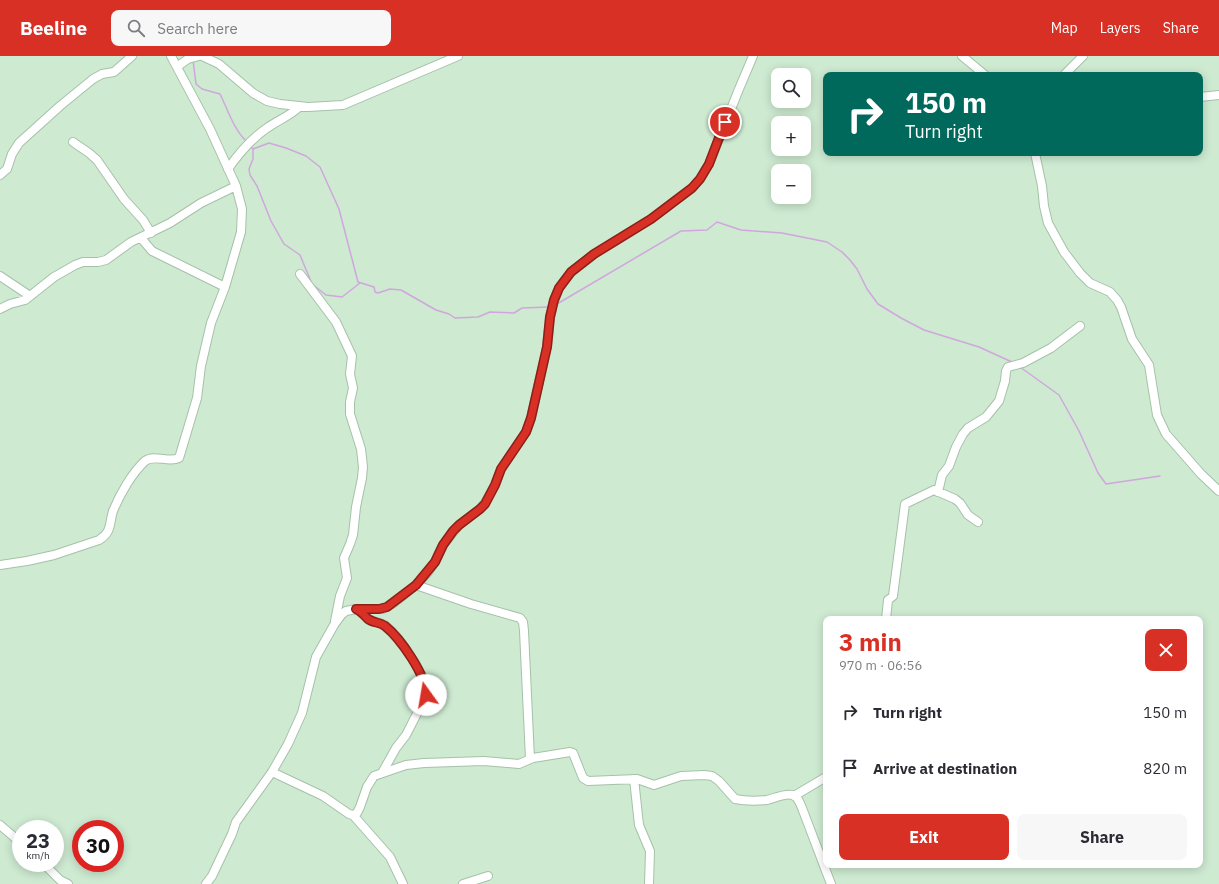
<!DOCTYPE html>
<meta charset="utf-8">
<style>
body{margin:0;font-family:"IBM Plex Sans",sans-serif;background:#f7f7f7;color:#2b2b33;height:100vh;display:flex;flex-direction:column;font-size:15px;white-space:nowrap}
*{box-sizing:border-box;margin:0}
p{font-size:13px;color:#7c7c81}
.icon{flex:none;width:22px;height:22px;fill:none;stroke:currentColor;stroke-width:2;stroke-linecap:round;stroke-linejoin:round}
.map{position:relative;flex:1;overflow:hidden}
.sheet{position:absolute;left:823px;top:560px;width:380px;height:252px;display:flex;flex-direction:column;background:#fff;border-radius:8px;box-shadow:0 2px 10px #0003}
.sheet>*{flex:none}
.guide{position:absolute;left:823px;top:16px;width:380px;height:84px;border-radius:8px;box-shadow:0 2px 10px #0003;background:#00695c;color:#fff;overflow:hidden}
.buttons{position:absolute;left:771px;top:12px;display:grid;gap:8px}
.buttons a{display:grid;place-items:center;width:40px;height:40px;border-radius:8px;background:#fff;box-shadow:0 2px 10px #0003;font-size:20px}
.speed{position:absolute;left:12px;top:764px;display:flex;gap:8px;font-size:20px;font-weight:700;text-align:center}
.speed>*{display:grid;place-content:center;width:52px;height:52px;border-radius:50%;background:#fff;box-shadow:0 2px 10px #0003;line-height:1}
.speed small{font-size:10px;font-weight:400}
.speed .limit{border:6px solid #d22;background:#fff;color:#111}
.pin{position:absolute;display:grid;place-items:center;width:34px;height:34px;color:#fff;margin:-17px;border:2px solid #fff;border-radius:50%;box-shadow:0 1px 4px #0007}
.me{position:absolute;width:44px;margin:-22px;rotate:347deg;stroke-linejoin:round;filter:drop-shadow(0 0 3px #0008)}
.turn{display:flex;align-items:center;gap:14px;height:84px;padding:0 16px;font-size:18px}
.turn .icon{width:52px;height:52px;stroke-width:2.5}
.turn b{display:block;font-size:28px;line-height:34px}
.round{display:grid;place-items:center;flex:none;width:42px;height:42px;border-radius:8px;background:#f7f7f7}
.summary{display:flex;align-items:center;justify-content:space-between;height:68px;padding:0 16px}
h1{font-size:24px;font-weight:800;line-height:30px;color:#d93025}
.button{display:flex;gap:8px;margin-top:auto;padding:8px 16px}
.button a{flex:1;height:46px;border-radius:8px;background:#d93025;color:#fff;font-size:16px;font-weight:800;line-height:46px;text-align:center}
.button a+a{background:#f7f7f7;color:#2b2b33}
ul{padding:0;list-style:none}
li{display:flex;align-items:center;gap:12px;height:56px;padding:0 16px}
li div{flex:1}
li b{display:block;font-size:15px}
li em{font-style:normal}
header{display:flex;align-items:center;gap:24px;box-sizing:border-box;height:56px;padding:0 20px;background:#d93025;color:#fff}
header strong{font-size:19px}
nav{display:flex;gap:22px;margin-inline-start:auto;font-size:14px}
.search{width:280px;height:36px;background:#f7f7f7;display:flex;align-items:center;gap:10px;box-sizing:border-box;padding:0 14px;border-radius:8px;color:#7c7c81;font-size:15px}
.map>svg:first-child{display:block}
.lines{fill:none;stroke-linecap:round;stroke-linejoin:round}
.stream{stroke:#d1a6de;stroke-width:1.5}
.minor-casing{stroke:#a6c1a9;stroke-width:10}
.minor{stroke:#fff;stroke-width:8}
.route-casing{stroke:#8d1f18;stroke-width:10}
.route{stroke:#d93025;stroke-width:7}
</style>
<header>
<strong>Beeline</strong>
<div class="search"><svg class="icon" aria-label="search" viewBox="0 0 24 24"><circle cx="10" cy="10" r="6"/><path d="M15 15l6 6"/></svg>Search here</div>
<nav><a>Map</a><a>Layers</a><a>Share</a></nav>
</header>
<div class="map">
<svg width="1219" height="828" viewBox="0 0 1219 828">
<rect width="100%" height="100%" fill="#ceead1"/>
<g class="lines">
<path class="stream" d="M193,4L196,28L202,33L220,38C228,54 233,72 246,85
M250,90L253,93L269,87L286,92L306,100L320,111L339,153L358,226L374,231L375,236L378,237L390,233L401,234L436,254L449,258L455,262L478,261L490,256L514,257L522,252L549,251
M253,93V103L249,113L250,119L257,130L271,165L284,188L300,199L312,228L326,239L342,241L360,227
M557,248L681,175L707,174L717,166L741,174L782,177L827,186L842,196L850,204L857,213L867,233L878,248L901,262L924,274L979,291L1012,306
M1020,311L1059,339L1079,375L1098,417L1106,428L1160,420"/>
<g class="minor-casing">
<path id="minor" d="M202,0L219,8L253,37L267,45L280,48L308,51L343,49L458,0
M962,0L985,19
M178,10L188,3L199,0
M1064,19L1083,0
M1200,41L1219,39
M73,86L89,97L97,104L124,143L143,164L151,177
M1035,97L1042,130L1044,150L1048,167L1064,196L1080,217L1090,227L1110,236L1117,244L1121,251L1132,283L1149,309L1157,359L1166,378L1201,418L1219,435
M228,113C239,97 251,83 267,72C278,64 290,60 299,51
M0,119L7,113L12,98L19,87L60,50L93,23L102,18L114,16L132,0
M141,182L152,195L225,231
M300,218L336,266L352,300L350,318L353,332L350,346V358L361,393L363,411L362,422L356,451L353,479L350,488L344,502L347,522L340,540L335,565
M0,220L30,240
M0,253L10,248L25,244L54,221L75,209L83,206H98L106,204L131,186L170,167L201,147L236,130
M938,436L942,419L949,410L956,391L963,378L968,372L986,361L999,345L1005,325L1006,315L1008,311L1023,307L1051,292L1080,270
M0,509L27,505L54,499L99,484C112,476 109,468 113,455C120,438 132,417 145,405C154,398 169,407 179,402L180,399L197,342L201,310L211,267L225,231L241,176L242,153L236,130L210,73L171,0
M416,529L471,548L520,562L523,566L524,575L530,703
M357,553C362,556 364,560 369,563C374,567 381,566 386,570C400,582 431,624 425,642L406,679L396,692L382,717
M886,563L888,544L893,540L905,448L934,434L955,443L960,447L968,459L978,466
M272,716L323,740L349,758L353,759L357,757L360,751L367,731L374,720L406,709L424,707L484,705L519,708L533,702L570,696L573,697L583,722L588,725L637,723L654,729L681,720L704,719L712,720L719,725L735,743C745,745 757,745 767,744C775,742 785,737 793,739C798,741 800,747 802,752L831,828
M634,723L639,769L650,795L649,828
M794,740L826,721
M353,759L390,801L403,828
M0,769L21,787
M43,807L60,824L68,828
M206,828L212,820L232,778L236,766L272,716L288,688L302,657L316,601L334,569L342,558L346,555L356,553H383L392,548L405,538L416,529L428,516L435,506L443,489L459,469L480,453L485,447L495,429L501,413L526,376L531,362L547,291L550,261L554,245L559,232L571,216L594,198L651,163L692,132L700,123L709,108L739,33L753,0
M463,828L488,820"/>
</g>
<use href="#minor" class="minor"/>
</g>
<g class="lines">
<g class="route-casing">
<path id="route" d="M426,639C427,620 400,582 385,570C380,566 373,567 368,563C364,559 361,555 356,553H379L387,551L416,529L435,506L443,489L453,475L459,469L480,453L485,448L495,429L501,413L526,376L531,362L547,291L550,261L554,244L559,232L571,216L594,198L651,163L692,132L700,123L709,108L725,66"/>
</g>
<use href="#route" class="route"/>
</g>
</svg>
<div class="buttons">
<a><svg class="icon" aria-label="search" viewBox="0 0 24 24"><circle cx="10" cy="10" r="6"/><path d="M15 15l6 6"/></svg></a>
<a>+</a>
<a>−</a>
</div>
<div class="speed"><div>23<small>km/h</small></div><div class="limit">30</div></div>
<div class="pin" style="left:725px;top:66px;background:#d93025"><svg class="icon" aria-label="arrive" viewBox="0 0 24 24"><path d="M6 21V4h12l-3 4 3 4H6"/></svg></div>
<svg class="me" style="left:426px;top:639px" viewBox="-20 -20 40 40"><circle r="19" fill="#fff"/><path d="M0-13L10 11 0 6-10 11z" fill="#d93025"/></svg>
<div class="guide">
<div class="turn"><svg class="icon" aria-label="right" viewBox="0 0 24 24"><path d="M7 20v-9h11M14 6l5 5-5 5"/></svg><div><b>150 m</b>Turn right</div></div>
</div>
<section class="sheet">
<div class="summary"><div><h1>3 min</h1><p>970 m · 06:56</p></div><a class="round" style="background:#d93025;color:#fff"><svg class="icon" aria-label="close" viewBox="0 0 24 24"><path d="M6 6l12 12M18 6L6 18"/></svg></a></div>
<ul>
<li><svg class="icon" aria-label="right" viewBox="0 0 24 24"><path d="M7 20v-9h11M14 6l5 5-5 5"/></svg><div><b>Turn right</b></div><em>150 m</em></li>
<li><svg class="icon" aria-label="arrive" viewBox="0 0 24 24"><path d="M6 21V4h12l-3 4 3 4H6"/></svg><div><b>Arrive at destination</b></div><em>820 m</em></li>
</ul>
<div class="button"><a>Exit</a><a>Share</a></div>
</section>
</div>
